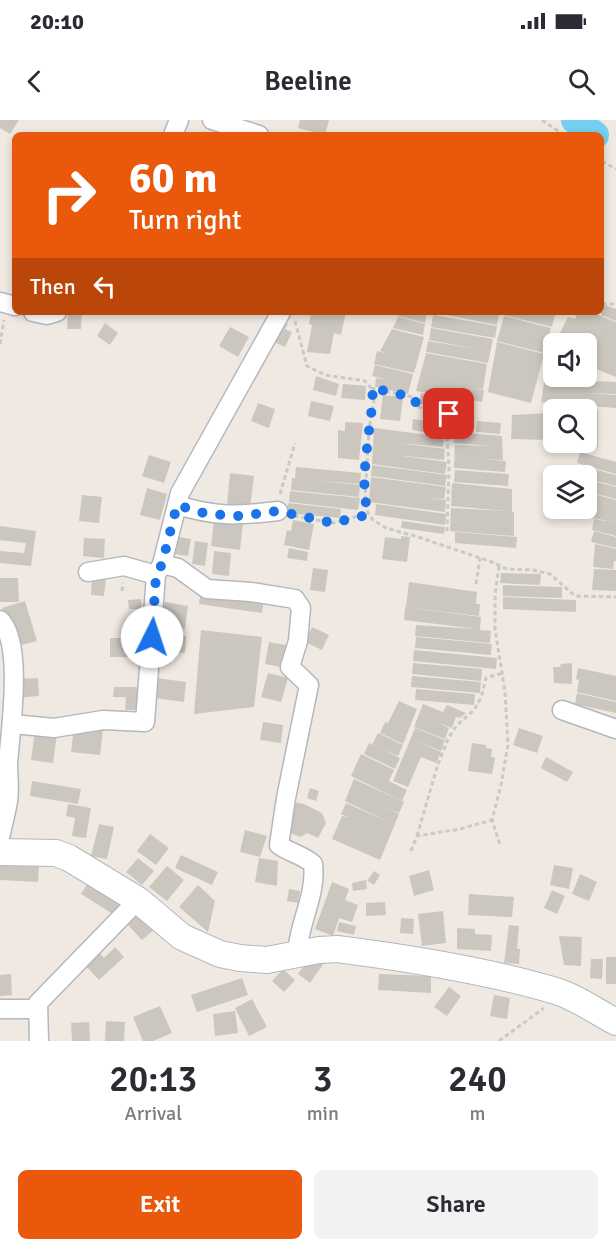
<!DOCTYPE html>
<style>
body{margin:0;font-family:Signika,sans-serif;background:#f2f2f3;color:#2b2b33;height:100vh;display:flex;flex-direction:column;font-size:22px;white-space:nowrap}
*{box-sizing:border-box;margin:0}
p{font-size:20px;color:#7c7c81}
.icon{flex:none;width:33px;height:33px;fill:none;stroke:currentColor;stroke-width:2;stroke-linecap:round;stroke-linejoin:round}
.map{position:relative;height:921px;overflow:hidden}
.side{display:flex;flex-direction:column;background:#fff;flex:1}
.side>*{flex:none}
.guide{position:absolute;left:12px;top:12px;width:592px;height:183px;border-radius:9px;box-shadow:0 3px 9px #0003;background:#ea580c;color:#fff;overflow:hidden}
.controls{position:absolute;left:543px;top:213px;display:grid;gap:12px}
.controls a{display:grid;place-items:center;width:54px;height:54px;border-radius:9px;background:#fff;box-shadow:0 3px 9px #0003;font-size:30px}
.pin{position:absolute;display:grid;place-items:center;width:51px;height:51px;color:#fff;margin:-26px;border-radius:12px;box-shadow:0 3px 9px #0006}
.me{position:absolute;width:66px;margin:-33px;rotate:4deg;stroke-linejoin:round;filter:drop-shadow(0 0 4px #0008)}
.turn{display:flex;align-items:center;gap:21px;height:126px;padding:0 18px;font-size:27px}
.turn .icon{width:78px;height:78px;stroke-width:2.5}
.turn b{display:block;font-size:42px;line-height:51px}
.then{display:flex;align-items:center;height:57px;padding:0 18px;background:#0003;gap:12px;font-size:22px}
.eta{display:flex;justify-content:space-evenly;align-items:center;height:102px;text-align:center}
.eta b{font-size:36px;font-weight:600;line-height:42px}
.cta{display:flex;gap:12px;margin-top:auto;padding:12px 18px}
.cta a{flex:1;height:69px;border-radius:9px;background:#ea580c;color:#fff;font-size:24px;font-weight:600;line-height:69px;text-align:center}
.cta a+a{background:#f2f2f3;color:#2b2b33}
.status{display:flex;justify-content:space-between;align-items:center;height:42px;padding:0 30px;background:#fff;direction:ltr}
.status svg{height:16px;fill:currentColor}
header{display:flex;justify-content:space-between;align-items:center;height:78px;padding:0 18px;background:#fff;font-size:27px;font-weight:600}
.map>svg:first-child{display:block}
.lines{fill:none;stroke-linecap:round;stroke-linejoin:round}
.river{stroke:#75cff0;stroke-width:28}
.building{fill:#cbc7bf}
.street-casing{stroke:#b4b7c1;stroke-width:21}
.secondary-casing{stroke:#b4b7c1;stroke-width:28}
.path{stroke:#c9c9c9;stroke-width:3;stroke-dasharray:4.5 3;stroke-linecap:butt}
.street{stroke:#fff;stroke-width:18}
.secondary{stroke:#fff;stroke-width:26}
.route{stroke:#1a73e8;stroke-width:10;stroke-dasharray:0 18}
</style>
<div class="status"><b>20:10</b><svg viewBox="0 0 49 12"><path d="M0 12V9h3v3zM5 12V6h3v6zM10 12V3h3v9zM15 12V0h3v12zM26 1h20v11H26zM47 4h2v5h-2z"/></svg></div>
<header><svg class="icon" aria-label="back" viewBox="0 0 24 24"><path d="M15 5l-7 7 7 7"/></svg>Beeline<svg class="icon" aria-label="search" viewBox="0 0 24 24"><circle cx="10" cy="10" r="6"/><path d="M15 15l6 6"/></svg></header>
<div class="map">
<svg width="616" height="921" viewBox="0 0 616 921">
<rect width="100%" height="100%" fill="#efe9e1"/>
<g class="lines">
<path class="river" d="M575,0L595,15"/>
</g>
<path class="building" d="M0,0H19L10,14L0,8Z
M300,0H329L325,15L298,8Z
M605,185L616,189V201L601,195Z
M68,192H82L81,209H67Z
M311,192H346L341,215L334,213L330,234L307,232L312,205L309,204Z
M400,192H427L425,203L398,196Z
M432,192H495L499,193L497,205Z
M505,192H543L555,195L552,207L504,195Z
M578,192H591L616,202V257L586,245V224H556L557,220L566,223L557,219L568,197L575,199Z
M433,195L497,206L495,218L431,207Z
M504,196L551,208L544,233L497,221Z
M398,197L425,204L423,215L393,208Z
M282,201L288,204L285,209L292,212L285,227L272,221Z
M105,203L118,213L110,225L97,216Z
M230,207L249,217L238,237L219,226Z
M431,208L493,219L488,243L426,232L428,221L482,230L429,220Z
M392,209L424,217L414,253L374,244L377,231L388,234L380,231Z
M497,222L544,234L531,283L488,272Z
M426,233L487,244L483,269L472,268L484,270L482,282L416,271Z
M375,245L413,254L408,274L375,267L376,258L388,260L372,256Z
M547,245L554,246V256H586V248H593L592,261L616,262V274L584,273L616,275V288L541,282Z
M316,256L339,264L336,276L313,270Z
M343,264L366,266L365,280L341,278Z
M421,273L471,281L469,293L419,284Z
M383,275L403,277L400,301L380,299Z
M311,281L334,286L330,301L308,296Z
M258,283L275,289L269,308L251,301Z
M587,289L598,290V327H587Z
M550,291H554V323H549V320L511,319L512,295L549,293Z
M413,299L436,302L434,314L412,310Z
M477,301L501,303L500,314L476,312Z
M345,302L363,303L359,340L338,338V310L345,311Z
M374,308L444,317L443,327L399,323L445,329L444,340L395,335L447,342L445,354L372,344Z
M455,312L502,316L503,340L481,339L506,341L505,352L454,348L455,325L491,326L454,323Z
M562,322H586V327L562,325Z
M580,332L616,342V354L577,343Z
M149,335L171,342L164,363L142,356Z
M372,345L447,355L445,366L371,356Z
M582,346L616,355V366L586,358V356H579Z
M296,347L361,353L360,364L310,360L360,365L359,377L291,370L292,358H295Z
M455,350L509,354L508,366L454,362Z
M230,353L254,356L250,387L227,385Z
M371,357L446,367L444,379L425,378L446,380L445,392L369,382Z
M586,359L616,367V379L586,371Z
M452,363L512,369V392H514V416L450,411L451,388L506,391L451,386Z
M147,368L167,374L160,400L140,395Z
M290,371L360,378L358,390L289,382Z
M586,372L616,380V416L592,410L594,399L613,402L589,397L592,386L598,387L586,384Z
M82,375L102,377L99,403L79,401Z
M288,383L341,389L340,398L287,393Z
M376,384L446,394L445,405L375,395Z
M214,400L243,403L240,430L211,426Z
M293,400L314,404L309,430L284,425L287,410L291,411Z
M402,401L445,407L444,414L401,408Z
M0,406L36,411L31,446L0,443V431L24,433L26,423L0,420Z
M594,411L616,417V428L591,422Z
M455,412L517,417L516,428L455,423Z
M401,416L410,417L407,442L382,439L385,417L401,419Z
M179,417L191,419L188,436L175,434Z
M84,418L105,419L104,438L83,436Z
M195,421L208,423L205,446L192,444Z
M595,424L616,429V441H614L613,449L593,447Z
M289,428L308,432L307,441L287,438Z
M214,431L231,433L229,456L212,454Z
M313,448L328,450L325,472L310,470Z
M594,449L616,450V471L592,470Z
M501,453L541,454L540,465L500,463Z
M92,456L106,457L104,476L91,475Z
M0,458H18L19,482H0Z
M409,462L477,472L476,484H480L479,496L406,487Z
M503,465L562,467V478L503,476Z
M201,469L264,479L262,493L199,484Z
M503,477L576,480V492L503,489Z
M141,479L142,489H129L128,480Z
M25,481L37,521L14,527L2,488Z
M165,482L188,486L185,509L161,505Z
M405,487L481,497L480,510L491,511L490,523L415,516L416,505L477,509L404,500Z
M312,507L329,515L322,530L305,522Z
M201,510L262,517L254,587L194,594Z
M157,514L186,516L185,533L156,531Z
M416,517L492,524L491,535L415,528Z
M110,518H136V537H110Z
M269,522L286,525L281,547L265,544Z
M414,530L497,538L496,549L413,541Z
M413,543L482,549L481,561L412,554Z
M572,543V564L554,563L553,547H561L560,544Z
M578,548L616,556V581L577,572L579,560L576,559Z
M268,553L288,558L281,582L261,577Z
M412,556L481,562L480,573L411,567Z
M38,558L39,576L14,578L13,559Z
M157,558L186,562L184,582L155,578Z
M114,567H140L139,590H125L126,577H113Z
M416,569L475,574L474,585L415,580Z
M577,573L616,582V593L575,584Z
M399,581L417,589L403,624L380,613L385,602L388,603Z
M423,584L443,592L447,585L466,593L460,598L456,597L452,608L439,603L449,608L445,619L414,607Z
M263,602L283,605L281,623L260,620Z
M74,606L103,609L100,635L71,632Z
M415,608L445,620L441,631L413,620L441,632L436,643L421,637L408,667L393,661Z
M519,608L543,616L537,633L513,625Z
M35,611L57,614L53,643L31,640Z
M378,613L403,625L398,636L381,629L400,638L395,649L364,634L369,623L372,625Z
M472,623L486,625V628L492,629L491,637L495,638L492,654L468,651Z
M361,634L394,650L389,661L407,670L402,681L351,656Z
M546,637L573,652L567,662L541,648Z
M354,659L404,682L399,693L386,688L399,694L380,740L332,719L342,696L348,697L341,694L346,683L389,702L345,681Z
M32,661L81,669L78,684L30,676Z
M310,668L319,671L316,681L307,678Z
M294,682L304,684L322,693L326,703L318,718L307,713L301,717L290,713L292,706L289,696Z
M68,684L91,688L86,718L72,716L75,698L66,696Z
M99,704L114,707L107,739L91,736Z
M245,710L267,716L260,737L240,732Z
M150,714L169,728L156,745L137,731Z
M181,735L218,752L212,765L175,748Z
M138,738L154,751L142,765L126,752Z
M259,738L278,741L277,766L255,762Z
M0,744L39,746L38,762L0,760Z
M554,745L573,748L569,769L550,765Z
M167,746L184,760L167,781L149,767Z
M429,750L434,770L414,776L409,756Z
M374,751L380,755L374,765L367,761Z
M580,754L597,762L589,781L572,774Z
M91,758L126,780L116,796L81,774Z
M366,760L367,769L353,771L352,763Z
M332,762L349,769L345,780L358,785L352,802L339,798L333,816L315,809Z
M198,765L215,781L208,812L179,787Z
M289,769L300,771L298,783L287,781Z
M552,770L565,776L557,794L544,788Z
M469,774L514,777L512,797L468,795Z
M385,782L386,795L366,796V783Z
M443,791L446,823L422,826L418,794Z
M139,792L155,809L142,820L127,804Z
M401,798L414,799L413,814L400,813Z
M339,802L356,806L354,815L337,811Z
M509,805L519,806L517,829H520L519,844L504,843Z
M457,808L475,809V814L492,815L491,831L457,829Z
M559,816L582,817L581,846L564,845Z
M115,827L124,837L99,860L83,843L96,829L104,838Z
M312,834L324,843L310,863L298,854Z
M606,837H616V864H606Z
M591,839H603L602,859L590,858Z
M283,849L295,860L284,872L272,861Z
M11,854L12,875L0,876V855Z
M379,854L431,856V873L378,870Z
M242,858L248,875L197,892L191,875Z
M449,867L461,876L447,896L434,887Z
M494,875L510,878L507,899L490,896Z
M252,879L267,907L249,916L235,888Z
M160,886L172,913L153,921H143L133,897Z
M235,891L238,913L215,916L213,894Z
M106,901L125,902L124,921H105Z
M89,902L90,921H72L71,903Z"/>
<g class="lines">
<g class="street-casing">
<path id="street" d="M212,0L259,15
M173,15L179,0
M0,182L15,186
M33,192L47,195L57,192
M177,385C217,397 237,396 278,391
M162,444L178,448L207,469L251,472L295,479L301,488L298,521L290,547L309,565L286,678L279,725C290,733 303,735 313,744C317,775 298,804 297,835
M88,452L124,446L156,455
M0,500C24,523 10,612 8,644C8,656 10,669 8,681C6,693 3,705 0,717
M562,590L616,609
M13,604L54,608L103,600L145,602L156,455L162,444L180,373L281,192
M0,889H38
M39,921L38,883L138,780"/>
</g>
<g class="secondary-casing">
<path id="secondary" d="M0,732L56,733L69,738L138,780L182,817L220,834L240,838L267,840L319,830L337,829C408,838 490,851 559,872C579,879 597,892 616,902"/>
</g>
<path class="path" d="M542,0L564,15
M602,41L616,49
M602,184H616
M295,201L307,246L325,255L365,261L371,268L374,281L369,309L365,380L368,393L373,400L386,408L418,417L492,442L507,449L533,450L550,454L575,476L616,477
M0,224L4,200
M371,268L412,277L419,287L449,294L455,299L447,316L449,346L447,412
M280,374L295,323
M294,396L333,403L368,393
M499,446L495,474V509L505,572L508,625L501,665L492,700L500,725
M476,464L480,438
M122,471L123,463
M417,716L438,644L448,619L456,606L474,590L481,578L486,558L503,553
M411,731L417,716L460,709L492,700
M499,921L544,888"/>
<use href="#street" class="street"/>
<use href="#secondary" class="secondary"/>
</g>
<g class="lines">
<path class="route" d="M152,517L156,456L162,444L177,385L207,394L240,396L278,391L333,403L363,396L368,393C361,367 366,338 369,311C370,296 374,284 372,268L412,277L419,287L449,294"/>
</g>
</svg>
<div class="controls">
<a><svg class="icon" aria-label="sound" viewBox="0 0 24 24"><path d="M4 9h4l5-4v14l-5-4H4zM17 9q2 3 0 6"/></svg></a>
<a><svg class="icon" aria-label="search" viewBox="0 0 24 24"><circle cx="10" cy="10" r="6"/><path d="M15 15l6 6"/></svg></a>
<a><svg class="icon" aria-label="layers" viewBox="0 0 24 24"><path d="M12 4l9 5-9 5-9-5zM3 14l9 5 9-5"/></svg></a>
</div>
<div class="pin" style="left:449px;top:294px;background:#d93025"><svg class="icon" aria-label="arrive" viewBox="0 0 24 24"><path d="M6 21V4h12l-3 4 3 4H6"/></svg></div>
<svg class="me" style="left:152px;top:517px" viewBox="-20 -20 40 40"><circle r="19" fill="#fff"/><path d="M0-13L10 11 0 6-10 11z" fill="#1a73e8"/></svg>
<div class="guide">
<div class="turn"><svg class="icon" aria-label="right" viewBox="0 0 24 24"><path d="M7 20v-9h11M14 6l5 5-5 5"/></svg><div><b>60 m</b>Turn right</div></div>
<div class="then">Then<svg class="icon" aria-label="left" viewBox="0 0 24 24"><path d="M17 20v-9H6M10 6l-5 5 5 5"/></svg></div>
</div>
</div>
<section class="side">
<div class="eta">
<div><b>20:13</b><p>Arrival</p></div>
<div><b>3</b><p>min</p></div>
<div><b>240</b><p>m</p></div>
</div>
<div class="cta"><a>Exit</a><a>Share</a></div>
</section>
